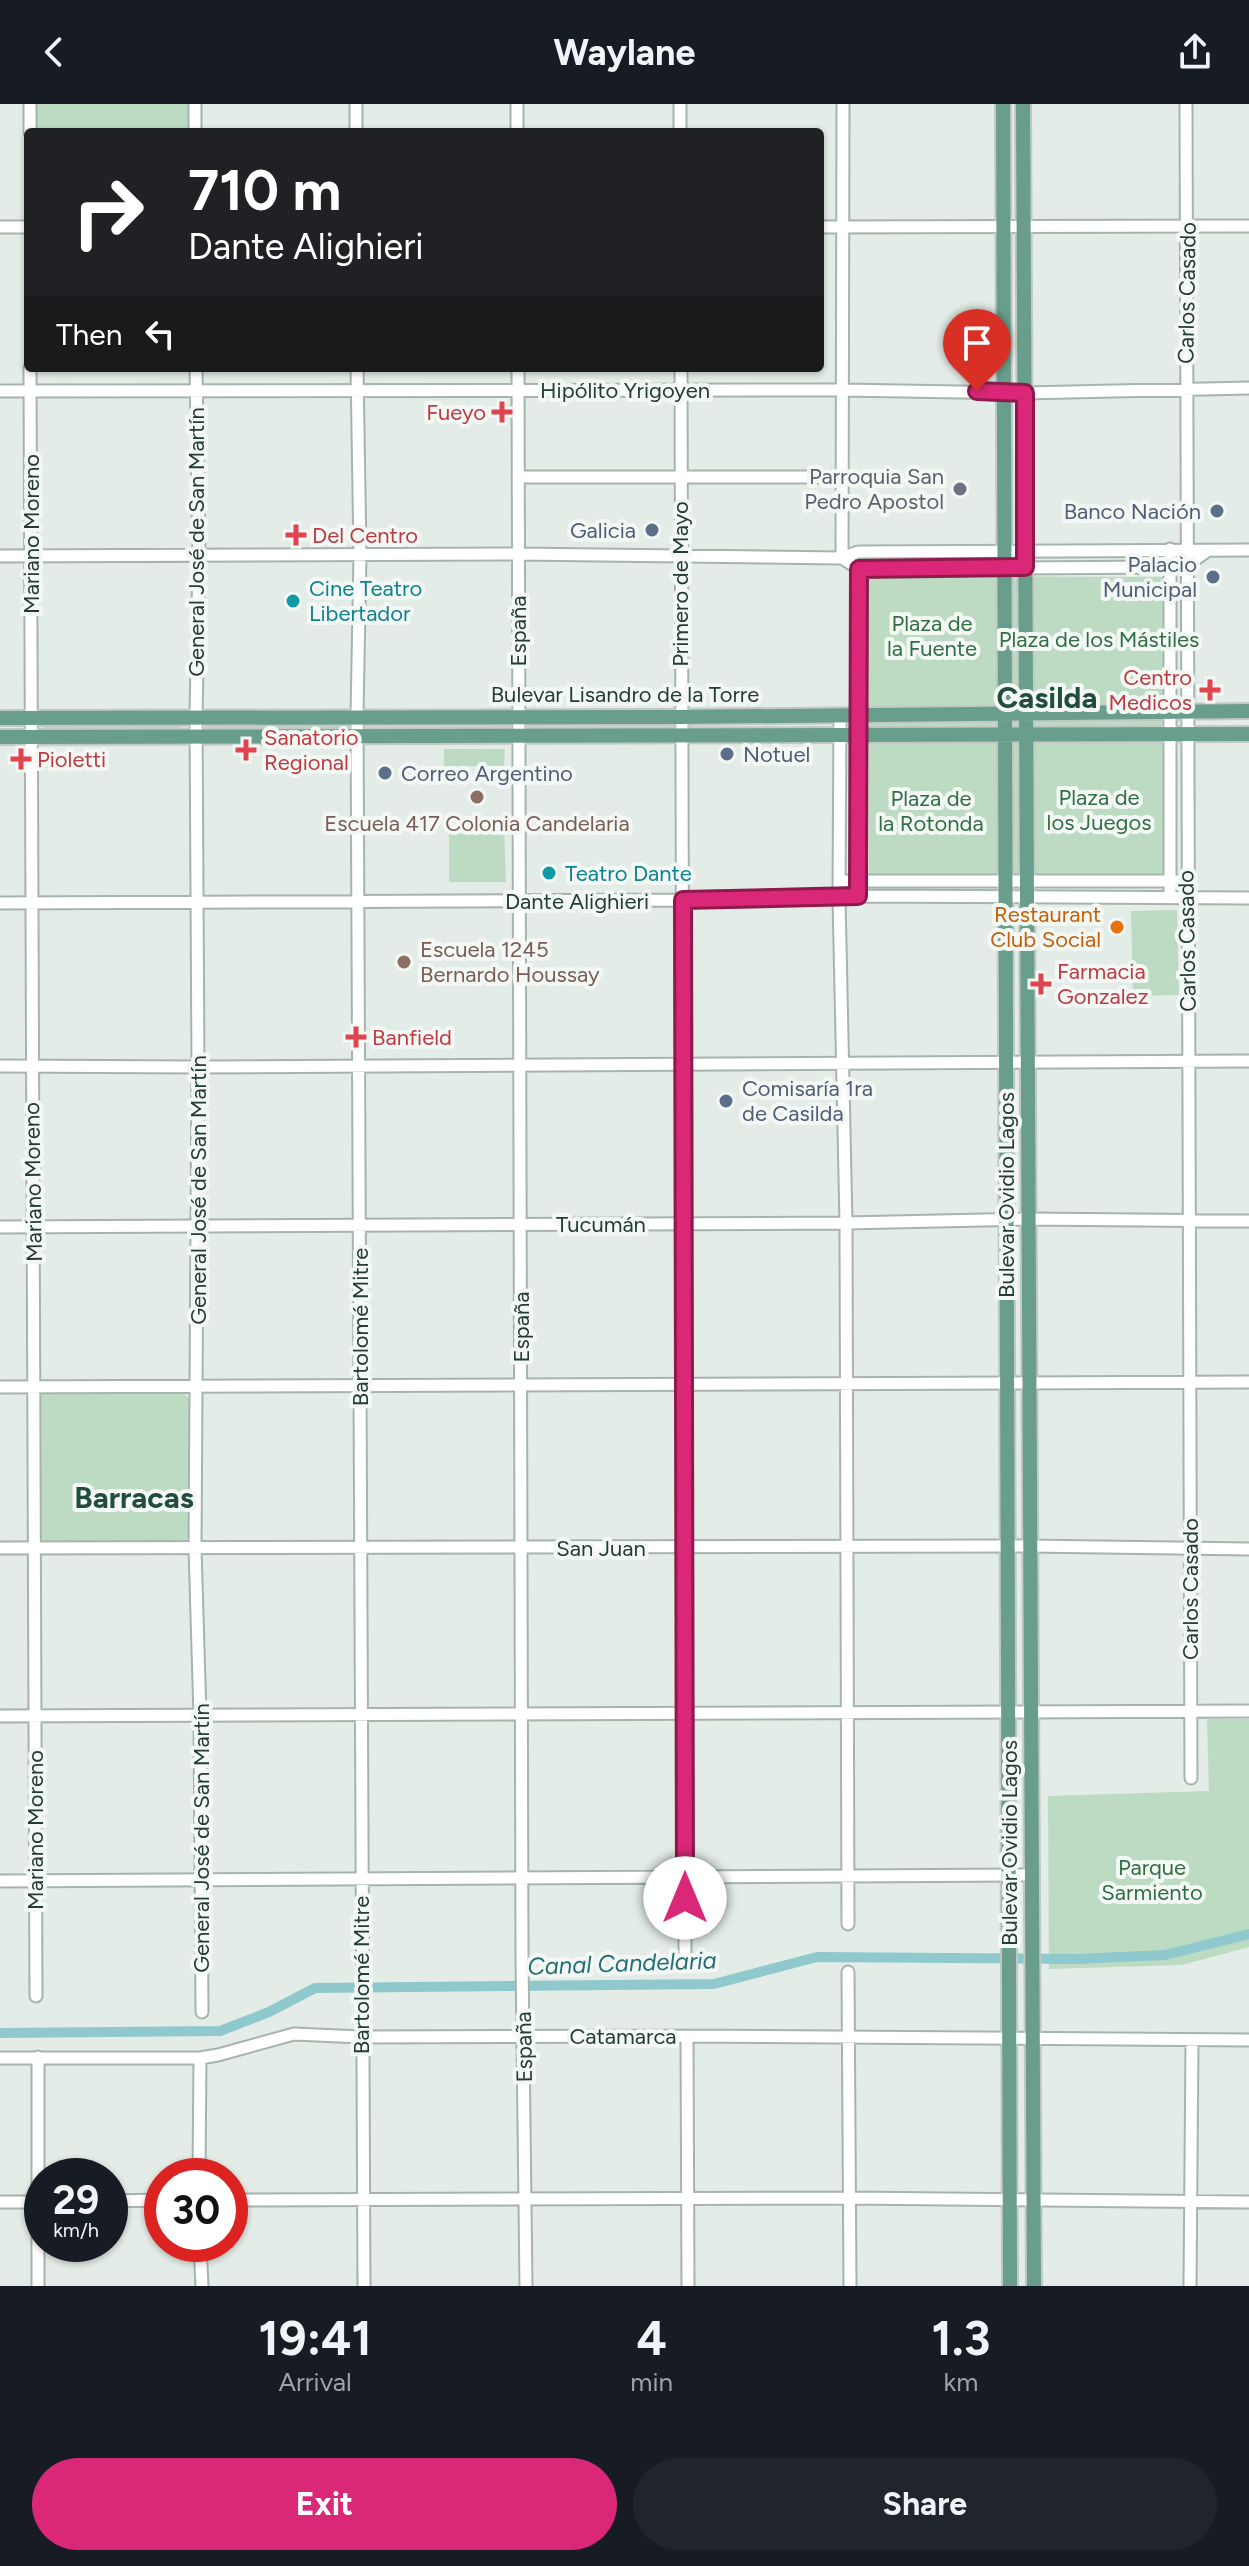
<!DOCTYPE html>
<meta charset="utf-8">
<style>
body{margin:0;font-family:Figtree,sans-serif;background:#20242c;color:#f1f3f6;height:100vh;display:flex;flex-direction:column;font-size:30px;white-space:nowrap}
*{box-sizing:border-box;margin:0}
p{font-size:26px;color:#9ea1a6}
.icon{flex:none;width:44px;height:44px;fill:none;stroke:currentColor;stroke-width:2;stroke-linecap:round;stroke-linejoin:round}
.map{position:relative;height:2182px;overflow:hidden}
.side{display:flex;flex-direction:column;background:#171b24;flex:1}
.side>*{flex:none}
.hud{position:absolute;left:24px;top:24px;width:800px;height:244px;border-radius:8px;box-shadow:0 2px 6px #0004;background:#202124;color:#fff;overflow:hidden}
.speed{position:absolute;left:24px;top:2054px;display:flex;gap:16px;font-size:40px;font-weight:700;text-align:center}
.speed>*{display:grid;place-content:center;width:104px;height:104px;border-radius:50%;background:#171b24;box-shadow:0 2px 6px #0004;line-height:1}
.speed small{font-size:20px;font-weight:400}
.speed .limit{border:12px solid #d22;background:#fff;color:#111}
.pin{position:absolute;display:grid;place-items:center;width:68px;height:68px;color:#fff;margin:-82px -34px;border-radius:50% 50% 50% 0;rotate:-45deg;box-shadow:0 0 8px #0007}
.pin .icon{rotate:45deg}
.me{position:absolute;width:88px;margin:-44px;rotate:0deg;stroke-linejoin:round;filter:drop-shadow(0 0 6px #0008)}
.turn{display:flex;align-items:center;gap:28px;height:168px;padding:0 32px;font-size:36px}
.turn .icon{width:104px;height:104px;stroke-width:2.5}
.turn b{display:block;font-size:56px;line-height:68px}
.then{display:flex;align-items:center;height:76px;padding:0 32px;background:#0003;gap:16px;font-size:30px}
.eta{display:flex;justify-content:space-evenly;align-items:center;height:136px;text-align:center}
.eta b{font-size:48px;font-weight:700;line-height:56px}
.primary-button{display:flex;gap:16px;margin-top:auto;padding:16px 32px}
.primary-button a{flex:1;height:92px;border-radius:48px;background:#db2777;color:#fff;font-size:32px;font-weight:700;line-height:92px;text-align:center}
.primary-button a+a{background:#20242c;color:#f1f3f6}
header{display:flex;justify-content:space-between;align-items:center;height:104px;padding:0 32px;background:#171b24;font-size:36px;font-weight:700}
.map>svg:first-child{display:block}
.green{fill:#bddbc2}
.lines{fill:none;stroke-linecap:round;stroke-linejoin:round}
.canal{stroke:#8fc9cd;stroke-width:10}
.minor-casing{stroke:#a6b4ad;stroke-width:15}
.major-casing{stroke:#c2c8c6;stroke-width:18}
.minor{stroke:#fff;stroke-width:11}
.major{stroke:#6a9e8c;stroke-width:14}
.route-casing{stroke:#8e194d;stroke-width:20}
.route{stroke:#db2777;stroke-width:14}
.health-dot{fill:#e0444e;stroke:#f3f8f5;stroke-width:3}
.worship-dot{fill:#6b7280;stroke:#f3f8f5;stroke-width:3}
.service-dot{fill:#5c6f8a;stroke:#f3f8f5;stroke-width:3}
.culture-dot{fill:#0f9aa8;stroke:#f3f8f5;stroke-width:3}
.education-dot{fill:#8d6e63;stroke:#f3f8f5;stroke-width:3}
.food-dot{fill:#e8710a;stroke:#f3f8f5;stroke-width:3}
.labels{text-anchor:middle;dominant-baseline:central;stroke-width:8;stroke-linejoin:round;paint-order:stroke}
.street-label{font-size:22px;fill:#243c33;stroke:#f3f8f5}
.health-label{font-size:22px;fill:#be3a42;stroke:#f3f8f5;text-anchor:start}
.worship-label{font-size:22px;fill:#5b616d;stroke:#f3f8f5;text-anchor:end}
.service-label{font-size:22px;fill:#4e5e75;stroke:#f3f8f5;text-anchor:end}
.culture-label{font-size:22px;fill:#0d838f;stroke:#f3f8f5;text-anchor:start}
.park-label{font-size:22px;fill:#316f43;stroke:#f3f8f5}
.education-label{font-size:22px;fill:#785e54;stroke:#f3f8f5}
.food-label{font-size:22px;fill:#c56008;stroke:#f3f8f5;text-anchor:end}
.water-label{font-size:24px;font-style:italic;fill:#226d73;stroke:#f3f8f5}
.district-label{font-size:30px;font-weight:bold;fill:#214c3e;stroke:#f3f8f5}
</style>
<header><svg class="icon" aria-label="back" viewBox="0 0 24 24"><path d="M15 5l-7 7 7 7"/></svg>Waylane<svg class="icon" aria-label="share" viewBox="0 0 24 24"><path d="M12 15V3M7 8l5-5 5 5M5 13v7h14v-7"/></svg></header>
<div class="map">
<svg width="1249" height="2182" viewBox="0 0 1249 2182">
<rect width="100%" height="100%" fill="#e3ece7"/>
<path class="green" d="M30,0H195V28H30Z
M869,472L1165,473L1166,774L869,773Z
M45,618L175,619L180,623V628L42,627Z
M207,618L337,619L342,623V628L204,627Z
M444,645H505L504,662H444Z
M449,723L504,724L506,778H449Z
M1177,806L1179,891L1133,892L1131,807Z
M182,1288L192,1297L191,1430L183,1440L46,1439L39,1433L38,1296L43,1289Z
M1207,1615H1249V1843L1182,1861L1049,1865L1048,1692L1209,1687Z"/>
<g class="lines">
<path class="canal" d="M0,1929L220,1927L269,1908L315,1884L714,1880L817,1853L1076,1855L1165,1851L1249,1830"/>
<g class="minor-casing">
<path id="minor" d="M30,0V28
M195,0V28
M356,0V28
M517,0V28
M680,0V28
M1186,0L1191,1674
M0,123H28
M820,123L1249,122
M30,264L36,1892
M196,264L199,451L196,613L198,963L195,1444L200,1612L202,1908
M357,264L360,450L357,611L364,2182
M518,264L522,1856L526,2182
M681,264L685,1848
M0,287L843,286L1025,289L1249,284
M518,373H843
M1170,445V794
M0,452L518,450L842,454L858,448L1249,446
M842,454L843,0
M842,454L859,465L1169,463L1187,461L1207,447
M840,611L839,794L846,1119L848,1820
M840,777H1186
M858,783L859,465
M0,799L683,796L858,792L1249,794
M0,962L198,963L1249,957
M0,1123L846,1119L1029,1115L1249,1117
M0,1283L1249,1278
M0,1444L1028,1442L1249,1445
M0,1612L1249,1607
M0,1777L1031,1771
M848,1868L850,2182
M687,1932L688,2182
M0,1954H200L218,1951L294,1930L361,1933L687,1932L1249,1936
M199,2072L200,1954
M230,2096L851,2094L1249,2098
M110,2097L162,2096
M0,2098H42
M200,2140L202,2182
M38,2182V1953
M1190,2182L1192,1938"/>
</g>
<g class="major-casing">
<path id="major" d="M1003,0L1010,2182
M1023,0L1034,2182
M0,614L680,613L1249,607
M0,633L1249,630"/>
</g>
<use href="#minor" class="minor"/>
<use href="#major" class="major"/>
</g>
<g class="lines">
<g class="route-casing">
<path id="route" d="M685,1794L683,796L858,792L859,465L1025,463V289L977,287"/>
</g>
<use href="#route" class="route"/>
</g>
<g class="health-dot">
<path d="M498 296h8v8h8v8h-8v8h-8v-8h-8v-8h8z"/>
<path d="M292 419h8v8h8v8h-8v8h-8v-8h-8v-8h8z"/>
<path d="M1206 574h8v8h8v8h-8v8h-8v-8h-8v-8h8z"/>
<path d="M242 634h8v8h8v8h-8v8h-8v-8h-8v-8h8z"/>
<path d="M17 643h8v8h8v8h-8v8h-8v-8h-8v-8h8z"/>
<path d="M1037 868h8v8h8v8h-8v8h-8v-8h-8v-8h8z"/>
<path d="M352 921h8v8h8v8h-8v8h-8v-8h-8v-8h8z"/>
</g>
<circle class="worship-dot" cx="960" cy="385" r="8"/>
<g class="service-dot">
<circle cx="1217" cy="407" r="8"/>
<circle cx="652" cy="426" r="8"/>
<circle cx="1213" cy="473" r="8"/>
<circle cx="727" cy="650" r="8"/>
<circle cx="385" cy="669" r="8"/>
<circle cx="726" cy="997" r="8"/>
</g>
<g class="culture-dot">
<circle cx="293" cy="497" r="8"/>
<circle cx="549" cy="769" r="8"/>
</g>
<g class="education-dot">
<circle cx="477" cy="693" r="8"/>
<circle cx="404" cy="858" r="8"/>
</g>
<circle class="food-dot" cx="1117" cy="823" r="8"/>
<g class="labels">
<g class="street-label">
<text transform="translate(1187 189) rotate(-89)">Carlos Casado</text>
<text x="625" y="286">Hipólito Yrigoyen</text>
<text transform="translate(31 430) rotate(-90)">Mariano Moreno</text>
<text transform="translate(196 438) rotate(-90)">General José de San Martín</text>
<text transform="translate(680 480) rotate(-90)">Primero de Mayo</text>
<text transform="translate(518 527) rotate(-90)">España</text>
<text x="625" y="590">Bulevar Lisandro de la Torre</text>
<text x="577" y="797">Dante Alighieri</text>
<text transform="translate(1187 837) rotate(-91)">Carlos Casado</text>
<text transform="translate(33 1078) rotate(-91)">Mariano Moreno</text>
<text transform="translate(198 1086) rotate(-90)">General José de San Martín</text>
<text transform="translate(1006 1091) rotate(-90)">Bulevar Ovidio Lagos</text>
<text x="601" y="1120">Tucumán</text>
<text transform="translate(360 1223) rotate(-90)">Bartolomé Mitre</text>
<text transform="translate(521 1223) rotate(-90)">España</text>
<text x="601" y="1444">San Juan</text>
<text transform="translate(1190 1485) rotate(-90)">Carlos Casado</text>
<text transform="translate(35 1726) rotate(-90)">Mariano Moreno</text>
<text transform="translate(201 1734) rotate(-90)">General José de San Martín</text>
<text transform="translate(1009 1739) rotate(-90)">Bulevar Ovidio Lagos</text>
<text transform="translate(361 1871) rotate(-90)">Bartolomé Mitre</text>
<text x="623" y="1932">Catamarca</text>
<text transform="translate(524 1943) rotate(-91)">España</text>
</g>
<g class="health-label">
<text x="486" y="308" text-anchor="end">Fueyo</text>
<text x="312" y="431">Del Centro</text>
<text x="1192" y="573" text-anchor="end">Centro<tspan x="1192" dy="25">Medicos</tspan></text>
<text x="264" y="633">Sanatorio<tspan x="264" dy="25">Regional</tspan></text>
<text x="37" y="655">Pioletti</text>
<text x="1057" y="867">Farmacia<tspan x="1057" dy="25">Gonzalez</tspan></text>
<text x="372" y="933">Banfield</text>
</g>
<g class="worship-label">
<text x="944" y="372">Parroquia San<tspan x="944" dy="25">Pedro Apostol</tspan></text>
</g>
<g class="service-label">
<text x="1201" y="407">Banco Nación</text>
<text x="636" y="426">Galicia</text>
<text x="1197" y="460">Palacio<tspan x="1197" dy="25">Municipal</tspan></text>
<text x="743" y="650" text-anchor="start">Notuel</text>
<text x="401" y="669" text-anchor="start">Correo Argentino</text>
<text x="742" y="984" text-anchor="start">Comisaría 1ra<tspan x="742" dy="25">de Casilda</tspan></text>
</g>
<g class="culture-label">
<text x="309" y="484">Cine Teatro<tspan x="309" dy="25">Libertador</tspan></text>
<text x="565" y="769">Teatro Dante</text>
</g>
<g class="park-label">
<text x="932" y="519">Plaza de<tspan x="932" dy="25">la Fuente</tspan></text>
<text x="1099" y="535">Plaza de los Mástiles</text>
<text x="1099" y="693">Plaza de<tspan x="1099" dy="25">los Juegos</tspan></text>
<text x="931" y="694">Plaza de<tspan x="931" dy="25">la Rotonda</tspan></text>
<text x="1152" y="1763">Parque<tspan x="1152" dy="25">Sarmiento</tspan></text>
</g>
<g class="education-label">
<text x="477" y="719">Escuela 417 Colonia Candelaria</text>
<text x="420" y="845" text-anchor="start">Escuela 1245<tspan x="420" dy="25">Bernardo Houssay</tspan></text>
</g>
<g class="food-label">
<text x="1101" y="810">Restaurant<tspan x="1101" dy="25">Club Social</tspan></text>
</g>
<g class="water-label">
<text transform="translate(622 1859) rotate(-2)">Canal Candelaria</text>
</g>
<g class="district-label">
<text x="1047" y="593">Casilda</text>
<text x="134" y="1393">Barracas</text>
</g>
</g>
</svg>
<div class="speed"><div>29<small>km/h</small></div><div class="limit">30</div></div>
<div class="pin" style="left:977px;top:287px;background:#d93025"><svg class="icon" aria-label="arrive" viewBox="0 0 24 24"><path d="M6 21V4h12l-3 4 3 4H6"/></svg></div>
<svg class="me" style="left:685px;top:1794px" viewBox="-20 -20 40 40"><circle r="19" fill="#fff"/><path d="M0-13L10 11 0 6-10 11z" fill="#db2777"/></svg>
<div class="hud">
<div class="turn"><svg class="icon" aria-label="right" viewBox="0 0 24 24"><path d="M7 20v-9h11M14 6l5 5-5 5"/></svg><div><b>710 m</b>Dante Alighieri</div></div>
<div class="then">Then<svg class="icon" aria-label="left" viewBox="0 0 24 24"><path d="M17 20v-9H6M10 6l-5 5 5 5"/></svg></div>
</div>
</div>
<section class="side">
<div class="eta">
<div><b>19:41</b><p>Arrival</p></div>
<div><b>4</b><p>min</p></div>
<div><b>1.3</b><p>km</p></div>
</div>
<div class="primary-button"><a>Exit</a><a>Share</a></div>
</section>
